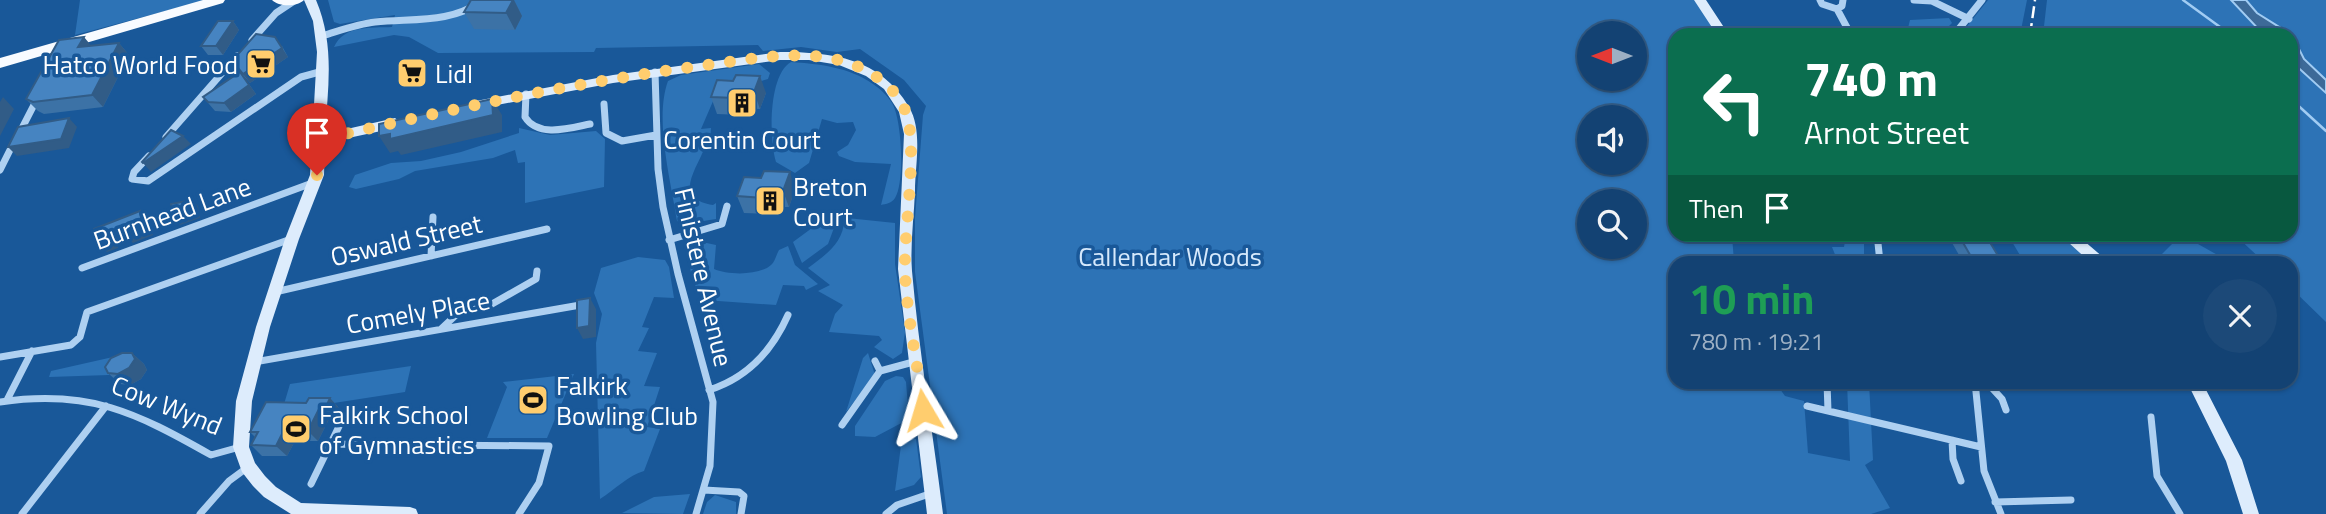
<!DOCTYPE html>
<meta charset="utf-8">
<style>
body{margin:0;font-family:"Titillium Web",sans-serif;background:#1c4978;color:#f1f3f6;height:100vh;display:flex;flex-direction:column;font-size:26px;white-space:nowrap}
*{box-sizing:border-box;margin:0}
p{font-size:23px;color:#9db0c4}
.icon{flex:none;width:38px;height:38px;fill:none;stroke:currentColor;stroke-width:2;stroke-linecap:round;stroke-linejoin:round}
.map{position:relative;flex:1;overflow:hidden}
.side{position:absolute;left:1668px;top:256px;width:630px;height:133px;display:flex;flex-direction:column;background:#134273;border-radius:21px;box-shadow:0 2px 5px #0004,0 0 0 2px #325b85}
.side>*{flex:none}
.guide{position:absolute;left:1668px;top:28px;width:630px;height:214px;border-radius:21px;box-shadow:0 2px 5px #0004,0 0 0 2px #325b85;background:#0b6e4f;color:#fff;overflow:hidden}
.needle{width:46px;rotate:270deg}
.buttons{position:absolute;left:1577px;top:21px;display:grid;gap:14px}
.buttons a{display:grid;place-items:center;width:70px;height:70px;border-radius:50%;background:#134273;box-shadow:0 2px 5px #0004,0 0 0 2px #325b85;font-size:35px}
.pin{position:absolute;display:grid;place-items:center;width:60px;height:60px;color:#fff;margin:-72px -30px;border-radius:50% 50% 50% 0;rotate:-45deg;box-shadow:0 0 7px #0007}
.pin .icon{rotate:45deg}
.me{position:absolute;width:77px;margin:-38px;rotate:353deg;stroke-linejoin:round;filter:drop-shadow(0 0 5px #0008)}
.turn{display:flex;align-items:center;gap:24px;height:147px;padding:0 21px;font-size:32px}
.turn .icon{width:91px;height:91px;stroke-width:2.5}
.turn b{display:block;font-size:49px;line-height:60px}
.then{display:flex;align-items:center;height:66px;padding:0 21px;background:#0003;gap:14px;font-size:26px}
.round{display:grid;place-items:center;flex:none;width:74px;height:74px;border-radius:37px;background:#1c4978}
.headline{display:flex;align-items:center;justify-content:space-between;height:119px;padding:0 21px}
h1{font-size:42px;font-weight:700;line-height:52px;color:#1e9e55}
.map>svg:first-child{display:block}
.green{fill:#2d73b6;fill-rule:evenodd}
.water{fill:#3d6a98;stroke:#a1ccf3;stroke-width:2}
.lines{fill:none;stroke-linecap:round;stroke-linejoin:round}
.stream{stroke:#a1ccf3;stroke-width:2.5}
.street{stroke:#aed0f1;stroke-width:7}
.secondary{fill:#ddecfc;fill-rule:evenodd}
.primary{fill:#f8fbff;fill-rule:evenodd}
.rail{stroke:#fff;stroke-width:2.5;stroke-dasharray:12 5;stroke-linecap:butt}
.wall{fill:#3c72a6}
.shaded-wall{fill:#315c87}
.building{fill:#4684c1;stroke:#315c87;stroke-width:2}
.route{stroke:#ffcd6e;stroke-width:12;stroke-dasharray:0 21.6}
.labels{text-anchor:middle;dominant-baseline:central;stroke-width:7;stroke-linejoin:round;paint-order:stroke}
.poi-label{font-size:26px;fill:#fff;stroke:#195899;text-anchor:start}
.street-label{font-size:26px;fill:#fff;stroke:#195899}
.park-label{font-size:26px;fill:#d6e9fc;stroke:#195899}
</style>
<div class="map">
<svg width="2326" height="514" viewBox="0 0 2326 514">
<rect width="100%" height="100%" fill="#195899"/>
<path class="green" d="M80,0H207L75,35Z
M328,0H1696L1717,35H1675V234L1732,235L1734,262H1675V382H1775L1785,396L1804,401L1808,453L1850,461L1847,382H1869L1873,460L1865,465L1890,508L1871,514H947L915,272V218L923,115L926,106L904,80L860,49L837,52L801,47L763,51L758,45L596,48L594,52L438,53L409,37L394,35L334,47C344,25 371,28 392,27L395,15L340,24L334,22ZM1589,33H1634V79H1589ZM1589,117H1634V163H1589ZM1589,201H1634V247H1589Z
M1988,0H2027L2020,35H1960Z
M2047,0H2232L2265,35H2043Z
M2246,0H2326V80L2304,59L2292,35L2257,13Z
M1949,18L1952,23L1940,35H1911L1908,28L1910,20Z
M2291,61L2326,92V322L2291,288V262H2264L2235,235L2291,234Z
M791,62C819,64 849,67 873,84C880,89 888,96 892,103C902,119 905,183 895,198C892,203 886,204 881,205L891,164L855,162L839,156L837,152L848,145L856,130L853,122L837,123L822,119L809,163L795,173L776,162C769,140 768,75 791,62Z
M759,64L770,73L768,79L748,85H720L701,129L711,128L710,142L715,145L705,147C695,172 673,199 713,205L716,203V219L684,224L677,221C671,181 654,119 668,81L681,75Z
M519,128L550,135L596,131L605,139L604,187L525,203V162L518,163L515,150L493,158L415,171L399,179L356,189L349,187L355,175L391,163L421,161L461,152L519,133Z
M835,216L838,217L828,244L802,263L793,242L827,217Z
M847,218L895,223V264L905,332L902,353L893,359L874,347L882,340L879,336L829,332L835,314L843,305L818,291L830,285L808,268C824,256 844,243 844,220Z
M2182,234V235L2230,262H2154Z
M1846,235H1869L1864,236V254L1870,256V262H1838L1832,247H1844Z
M2008,235H2059L2092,262H2024Z
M702,242L716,245L714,269C727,275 759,276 771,265C775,262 776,255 779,250L788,246L795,265L818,284L806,290L804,286L783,285L776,305L704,300C692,284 685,264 694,245Z
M638,257L665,260L669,267L674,298L654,297L642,327L649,328L638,351L657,353L644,386L660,387L647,427L660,429L644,471C629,475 614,490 600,499L596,343L602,314L594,293L601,268Z
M868,353L875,375L846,412L863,358Z
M113,357L109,375L49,377L51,371Z
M411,366L405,392L282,411L290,384Z
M574,374L547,438H487L507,387L503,382Z
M896,376L903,377L906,382L909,419L875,437L855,436V426L885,381Z
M902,438L916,439L921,477L914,485L895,491Z
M690,494L683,514L622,513L654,497Z
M715,495L736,502V514H703L707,502Z"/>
<path class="water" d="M2231,0H2246L2257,13L2292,35L2304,59L2326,80V93L2291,61V35H2264Z"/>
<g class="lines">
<path class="stream" d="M2183,0L2231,35
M2291,99L2326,131"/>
<path class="street" d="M1820,0L1822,4L1837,9L1851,35
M1914,0L1932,1L1969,19
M1837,9L1842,6L1843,0
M1746,33L1754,35
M1954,35L1982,0
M322,36C339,31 357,24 375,22C415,18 449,24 484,0
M252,40L276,13L294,1
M655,72L658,169L663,207L678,274L713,402L710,466L696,514
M526,94L525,117C538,138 570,128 590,124
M604,104L606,133L622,141L656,135
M20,132L37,99
M166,137L237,56
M149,156L134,172L132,179L148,181L301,77L323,71
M0,170L14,142
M1815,234L1817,239
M1877,234L1880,262
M1752,239H1765V234
M669,240L722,224L727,206
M431,256L433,217
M82,268L315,182
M275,292L547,229
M441,329L456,315L492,304L536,279L537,271
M0,357L71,345L80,337L87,312L291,239
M875,361L880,371
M254,362L586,304
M1827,382L1828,411
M1975,382L1984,471L2001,514
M1999,382L1991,387L2002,399L2006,410
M709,390C747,378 772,351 788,315
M7,400L32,351
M0,402C89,389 135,412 211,455L240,447
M1807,406L1981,447
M2151,417L2157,476L2180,514
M842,425L880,371L917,361
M1952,440L1953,459L1961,481
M331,444L549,446L539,483L519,514
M311,484L345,414
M704,490L739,492L744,496L741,514
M1995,502L2071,500
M22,514L106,406
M200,514L229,481L248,467
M886,514L897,505L932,493"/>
<path class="secondary" d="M304,0H316C335,45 328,87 325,134L395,118L401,123L395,128L325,143L324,175L299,239L270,327L252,401L249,447L255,463L265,476L276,487L301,503L410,507L416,509L418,514H291L264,497L253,486L242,472L233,447L236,401L256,327L285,239L310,175L317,52L313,21Z
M1694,0H1706L1729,35H1717Z
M780,52C833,52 880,58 909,107C923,130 915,166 915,191C914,217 910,245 912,271C919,352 933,433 943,514H927L898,269L904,134L899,112L884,89L866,76L839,65L809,60H780L613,83L476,109L470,105L476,101L613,75Z
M2059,234H2076L2104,258L2106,262H2090Z
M2187,382H2202L2242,460L2259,514H2243L2226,461Z"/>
<path class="primary" d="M203,0H225L223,3L0,68V58Z
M272,0H304C297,7 279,7 272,0Z"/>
<path class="rail" d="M2030,35L2035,0"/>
</g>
<path class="wall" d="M471,0H514L522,16L515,30L474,29L464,12Z
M233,21L239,30L223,55H208L201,46Z
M119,43L129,55L103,107L44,114L38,111L26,99L91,46Z
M282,46L288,57L250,83L241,73L256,94L231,112L215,111L203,97L240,72L232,61Z
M733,81L766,93L760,109L744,108L742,115L717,114L711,97Z
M744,177L795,189L789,207H773L770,214L744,213L737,196Z
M1947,234H1985L2000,259L1997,262H1963Z
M132,353L144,364L147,370L141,379L130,385L120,384L108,373Z
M330,398L340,409L336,417H330L318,441H295L287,456H262L251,445L255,437L250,432Z"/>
<path class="shaded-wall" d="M513,0H514L522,16L515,30L506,13Z
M233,21L239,30L223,55L216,46Z
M84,37L94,49L78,47Z
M275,37L288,57L250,83L243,74Z
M119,43L129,55L103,107L92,95Z
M240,72L256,94L231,112L224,103Z
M760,76L766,93L760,109L754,92Z
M738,92L744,108L742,115L736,98Z
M3,97L14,109L0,136V102Z
M492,99L502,115V132L401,155L398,151L390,153L379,136L390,134Z
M69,118L77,127L69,148L17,156L8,147Z
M183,136L191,144L151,172L143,163Z
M790,172L795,189L789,207L783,191Z
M767,190L773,207L770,214L764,198Z
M193,200L198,206L200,218L180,225L174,220Z
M140,211L150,222L153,235L133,243L130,240L118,244V248L107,252L96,241Z
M590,298L596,309V337L583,339L577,328Z
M132,353L144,364L147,370L141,379L130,385L118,374Z
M330,398L340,409L336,417L326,407Z
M320,407L330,417L318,441L308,431Z
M284,430L295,441L287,456L276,446Z"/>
<path class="building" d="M471,0H513L506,13L464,12Z
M218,21H233L216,46H201Z
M256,34L275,37L282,48L243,74L232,61Z
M84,37L78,47L119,43L92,95L33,102L26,99L59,40Z
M240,72L249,85L224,103L208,102L203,97Z
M736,75L760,76L754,92H738L736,98L711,97L717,80L733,81Z
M492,99L493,115L390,139V134L379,136V124Z
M69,118L61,139L8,147L18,127Z
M171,130L183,136L143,163L142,162Z
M764,171L790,172L783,191L767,190L764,198L737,196L744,177L761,178Z
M193,200L195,212L174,220L171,204Z
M140,211L142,224L122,231L121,227L106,233L107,237L96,241L94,229Z
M1958,234H1985L2000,259L1973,260Z
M590,298L589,326L577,328V300Z
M122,353H132L135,359L129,368L118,374L108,373L105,367L111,358Z
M309,398H330L326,407H320L308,431L284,430L276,446L251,445L258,432H250L266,402L306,403Z"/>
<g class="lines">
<path class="route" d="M317,175L319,140C443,111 567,84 693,67C738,61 785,51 830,58C860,64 892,80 905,110C919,143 904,228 905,268C906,315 918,363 923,410"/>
</g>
<defs>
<g id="supermarket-square" transform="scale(1.575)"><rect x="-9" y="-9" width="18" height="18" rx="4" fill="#ffcd6e" stroke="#195899"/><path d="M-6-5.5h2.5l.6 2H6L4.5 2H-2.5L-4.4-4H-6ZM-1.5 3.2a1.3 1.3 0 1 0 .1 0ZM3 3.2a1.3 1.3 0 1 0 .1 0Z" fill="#111"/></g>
<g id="building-square" transform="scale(1.575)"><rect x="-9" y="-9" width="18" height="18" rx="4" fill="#ffcd6e" stroke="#195899"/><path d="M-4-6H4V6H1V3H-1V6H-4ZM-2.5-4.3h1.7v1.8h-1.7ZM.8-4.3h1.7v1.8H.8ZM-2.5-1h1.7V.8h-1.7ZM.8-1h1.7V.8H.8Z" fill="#111"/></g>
<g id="stadium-square" transform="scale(1.575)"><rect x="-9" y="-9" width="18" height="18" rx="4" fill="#ffcd6e" stroke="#195899"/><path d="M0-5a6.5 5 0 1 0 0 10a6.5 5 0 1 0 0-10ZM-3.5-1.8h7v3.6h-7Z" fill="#111"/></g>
</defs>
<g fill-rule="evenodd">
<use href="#supermarket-square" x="261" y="64"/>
<use href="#supermarket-square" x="412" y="73"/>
<use href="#building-square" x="742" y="103"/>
<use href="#building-square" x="770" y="201"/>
<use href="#stadium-square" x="533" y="400"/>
<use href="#stadium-square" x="296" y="429"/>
</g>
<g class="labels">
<g class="poi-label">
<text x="238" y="64" text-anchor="end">Hatco World Food</text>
<text x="435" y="73">Lidl</text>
<text x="742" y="139" text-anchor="middle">Corentin Court</text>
<text x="793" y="186">Breton<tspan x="793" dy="30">Court</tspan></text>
<text x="556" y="385">Falkirk<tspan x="556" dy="30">Bowling Club</tspan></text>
<text x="319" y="414">Falkirk School<tspan x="319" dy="30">of Gymnastics</tspan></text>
</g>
<g class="street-label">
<text transform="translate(172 213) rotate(-20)">Burnhead Lane</text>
<text transform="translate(406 240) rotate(-13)">Oswald Street</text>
<text transform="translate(704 277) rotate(77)">Finistere Avenue</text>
<text transform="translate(418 312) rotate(-10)">Comely Place</text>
<text transform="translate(167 405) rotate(22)">Cow Wynd</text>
</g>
<g class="park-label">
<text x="1170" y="256">Callendar Woods</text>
</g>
</g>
</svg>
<div class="buttons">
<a><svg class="needle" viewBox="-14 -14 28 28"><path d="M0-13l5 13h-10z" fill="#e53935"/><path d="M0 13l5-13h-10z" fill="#9db0c4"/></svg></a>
<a><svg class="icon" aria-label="sound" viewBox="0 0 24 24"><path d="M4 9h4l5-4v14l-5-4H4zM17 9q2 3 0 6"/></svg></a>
<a><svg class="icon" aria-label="search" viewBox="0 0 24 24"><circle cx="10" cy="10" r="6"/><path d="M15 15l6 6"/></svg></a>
</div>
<div class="pin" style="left:317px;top:175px;background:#d93025"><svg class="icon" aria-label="arrive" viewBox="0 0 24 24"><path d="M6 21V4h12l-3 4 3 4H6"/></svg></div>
<svg class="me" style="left:923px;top:410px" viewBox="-20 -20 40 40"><path d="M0-17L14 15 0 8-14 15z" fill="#ffcd6e" stroke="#fff" stroke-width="4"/></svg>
<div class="guide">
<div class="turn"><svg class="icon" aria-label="left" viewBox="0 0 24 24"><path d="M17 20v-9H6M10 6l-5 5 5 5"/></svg><div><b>740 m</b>Arnot Street</div></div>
<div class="then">Then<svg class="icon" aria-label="arrive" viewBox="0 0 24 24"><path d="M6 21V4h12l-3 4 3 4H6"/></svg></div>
</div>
<section class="side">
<div class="headline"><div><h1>10 min</h1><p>780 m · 19:21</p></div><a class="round"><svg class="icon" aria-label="close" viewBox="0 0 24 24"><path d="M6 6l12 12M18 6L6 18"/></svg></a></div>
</section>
</div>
